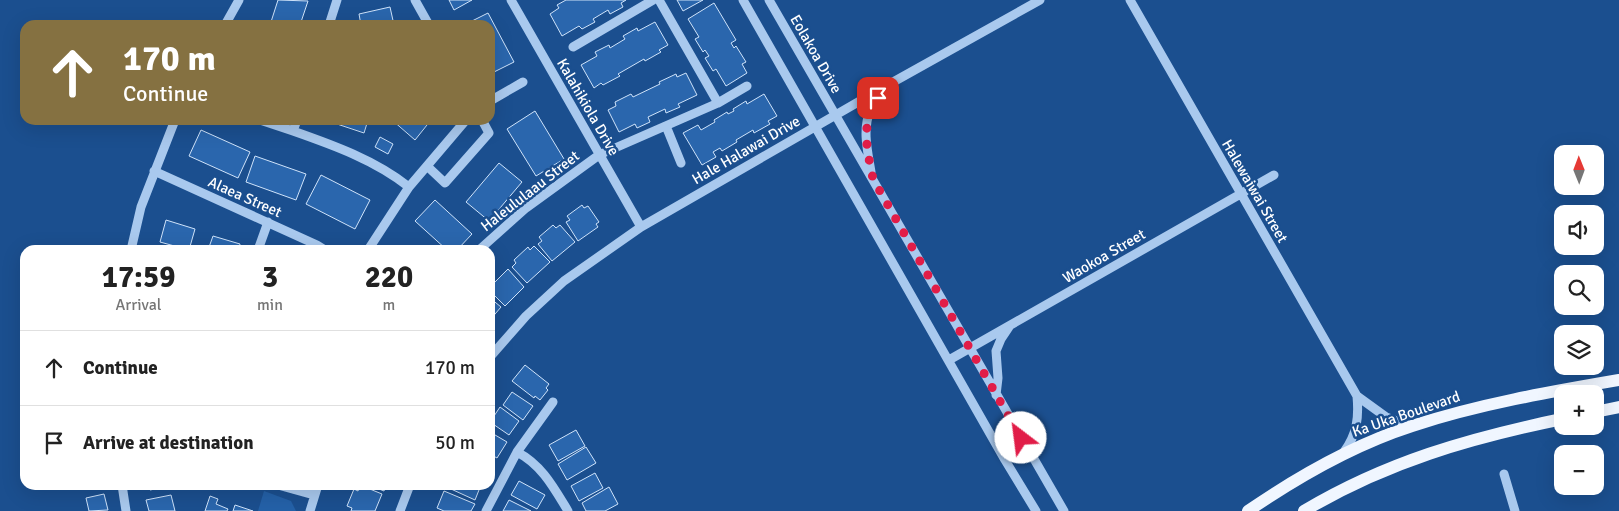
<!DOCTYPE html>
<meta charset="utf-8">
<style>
body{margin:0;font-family:Signika,sans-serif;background:#f2f2f2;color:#222;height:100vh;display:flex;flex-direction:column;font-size:19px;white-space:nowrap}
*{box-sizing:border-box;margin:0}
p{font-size:16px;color:#767676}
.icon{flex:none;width:28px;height:28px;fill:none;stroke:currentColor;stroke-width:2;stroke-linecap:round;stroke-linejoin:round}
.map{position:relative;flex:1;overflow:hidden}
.details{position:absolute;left:20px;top:245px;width:475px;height:245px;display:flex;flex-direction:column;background:#fff;border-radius:15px;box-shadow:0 5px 20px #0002}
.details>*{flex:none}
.banner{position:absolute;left:20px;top:20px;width:475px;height:105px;border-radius:15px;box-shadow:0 5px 20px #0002;background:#857141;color:#fff;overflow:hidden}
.needle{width:32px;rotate:359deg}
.controls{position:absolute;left:1554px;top:145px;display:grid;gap:10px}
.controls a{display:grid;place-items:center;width:50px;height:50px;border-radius:10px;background:#fff;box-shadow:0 5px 20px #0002;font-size:25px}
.pin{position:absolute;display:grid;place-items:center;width:42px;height:42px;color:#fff;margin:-21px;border-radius:10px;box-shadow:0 2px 8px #0006}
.me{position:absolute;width:55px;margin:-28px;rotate:330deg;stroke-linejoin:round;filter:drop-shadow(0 0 4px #0008)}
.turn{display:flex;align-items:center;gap:18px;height:105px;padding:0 20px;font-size:22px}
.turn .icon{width:65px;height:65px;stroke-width:2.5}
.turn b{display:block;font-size:35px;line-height:42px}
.eta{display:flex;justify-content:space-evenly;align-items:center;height:85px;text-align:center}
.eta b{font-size:30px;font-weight:700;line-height:35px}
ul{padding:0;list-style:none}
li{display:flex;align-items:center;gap:15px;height:75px;padding:0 20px;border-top:1px solid #e0e0e0}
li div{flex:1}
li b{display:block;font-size:19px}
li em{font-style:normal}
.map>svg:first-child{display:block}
.green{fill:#2461a8}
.building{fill:#2a66ad;stroke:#cfe3fa}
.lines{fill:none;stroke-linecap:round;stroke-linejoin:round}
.minor{stroke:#a9c9ee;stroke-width:9}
.major{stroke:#f0f6ff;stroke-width:12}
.route{stroke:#e11d48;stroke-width:9;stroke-dasharray:0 16.2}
.labels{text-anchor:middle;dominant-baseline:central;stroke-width:5;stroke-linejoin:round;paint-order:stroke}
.street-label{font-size:15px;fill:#fff;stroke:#1b4f8f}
</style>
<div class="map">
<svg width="1619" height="511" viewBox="0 0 1619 511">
<rect width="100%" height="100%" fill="#1b4f8f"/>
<path class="green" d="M264,491L291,501L296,511H258Z"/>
<path class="building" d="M278,0L308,1L300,25H270Z
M449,0H472L454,10Z
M566,0H626L621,3L623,7L610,14L608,10L593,19L595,22L582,29L579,26L562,36L550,14L559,8L557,5Z
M677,0H703L683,11Z
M714,3L736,40L731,43L734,48L736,46L746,62L742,64L747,73L726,86L716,69L713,71L705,58L709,56L705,50L703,52L695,39L699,37L688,19Z
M390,7L394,25H361L359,14Z
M488,13L514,62L490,74V25H464Z
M655,22L668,45L659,50L661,52L645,61L644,59L618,74L620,76L603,85L601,83L594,88L581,65L597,56L595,52L609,45L610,48L625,39L623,36L637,28L638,31Z
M686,73L697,95L678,104L680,107L666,113L665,109L648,117L650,122L637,128L635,124L619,132L608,110L616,106L615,102L631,94L633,97L660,84L659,82L676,74L677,77Z
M764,94L777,116L768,121L770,124L754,133L753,130L736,140L737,142L722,151L720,148L713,152L716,157L702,165L683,133L698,125L701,130L715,122L714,120L727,112L728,114L734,111L733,109L746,101L747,104Z
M535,111L564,159L536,176L507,129Z
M335,120H368L364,133L334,123Z
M392,120H431L415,140Z
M201,130L250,152L238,178L189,156Z
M380,137L393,144L388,154L375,147Z
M255,156L306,174L296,200L246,182Z
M499,163L522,182L489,221L466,202Z
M321,175L370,200L355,229L306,204Z
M435,200L472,234L457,250H447L415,221Z
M582,205L584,208L588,206L599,222L596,224L598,227L578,241L566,222L570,220L567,216Z
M166,220L195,229L189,250L160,242Z
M553,225L556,228L560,225L575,242L552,261L538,244L542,241L539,237Z
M213,236L240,244L239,250H208Z
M534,246L550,262L527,283L512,267L516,263L514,260L528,247L530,250Z
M508,269L524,287L505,306L490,291V287Z
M490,298L501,307L490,320Z
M525,365L549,384L546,388L548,390L540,400L535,396L534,398L512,381Z
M512,392L533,406L523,420L503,405Z
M500,407L519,421L509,435L490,422Z
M576,430L585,446L558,461L549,445Z
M490,432L507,442L497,458L490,454Z
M586,447L596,463L567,480L558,464Z
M595,473L603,488L579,501L571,486Z
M519,481L545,495L537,509L511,495Z
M149,485H176L150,490Z
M360,485L382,494L375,511H351L352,508L347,506L354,489L358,491Z
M369,485H386L384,491Z
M453,485H481L475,500L451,489Z
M609,487L618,504L605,511H586L582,503Z
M444,491L475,504L471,511H444L437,508Z
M104,494L108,510L89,511L86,498Z
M171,495L175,511H149L146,500Z
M210,496L218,499L216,504L228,509L227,511H205Z
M509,500L531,511H503Z
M235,505L253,511H233Z"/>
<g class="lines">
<path class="minor" d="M415,0L429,25
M511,0L641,227
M659,0L718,103
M743,0L1005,460L1036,511
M769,0L1064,511
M1130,0L1357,396L1386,417L1410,426
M225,25L239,0
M329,25L337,0
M573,47L653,0
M490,101L523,82
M260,120L293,131L297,120
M666,126L681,163
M293,131C333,145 375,160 409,187L466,120
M427,166L445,183L489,133L482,120
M154,171L317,245L325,250
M871,172C868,153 862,130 870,111C874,103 880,95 885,87
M131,250L141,207L175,120
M258,250L268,222
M368,250L409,187
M479,250L526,208L599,155L718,103L747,86
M490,357L526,316L564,281L641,227L886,86L1040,0
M949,360L1274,175
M996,395L998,378L996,351L1001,339L1009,327
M553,402L517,452C542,465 554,488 568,511
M1344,452C1357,434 1359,418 1357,396
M1504,474L1515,511
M122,485L126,511
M278,485L314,495
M310,511L318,485
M400,511L410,485
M486,511L517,452"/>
<path class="major" d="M1595,412L1619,407
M1248,511C1299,476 1353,445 1412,426C1479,404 1549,392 1619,380
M1304,511C1386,462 1470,438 1562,419"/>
</g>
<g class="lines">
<path class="route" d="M878,98C860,126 867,148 873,179L1021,438"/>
</g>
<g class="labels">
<g class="street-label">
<text transform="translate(816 54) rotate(60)">Eolakoa Drive</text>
<text transform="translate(588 107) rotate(60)">Kalahikiola Drive</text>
<text transform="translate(746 150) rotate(-30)">Hale Halawai Drive</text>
<text transform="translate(530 191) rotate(-38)">Haleululaau Street</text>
<text transform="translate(1255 191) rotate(60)">Halewaiwai Street</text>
<text transform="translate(245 197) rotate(24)">Alaea Street</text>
<text transform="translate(1104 256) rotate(-30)">Waokoa Street</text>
<text transform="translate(1406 414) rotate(-19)">Ka Uka Boulevard</text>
</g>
</g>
</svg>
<div class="controls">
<a><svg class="needle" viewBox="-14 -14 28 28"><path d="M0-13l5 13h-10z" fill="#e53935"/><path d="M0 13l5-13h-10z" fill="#767676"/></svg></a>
<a><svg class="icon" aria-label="sound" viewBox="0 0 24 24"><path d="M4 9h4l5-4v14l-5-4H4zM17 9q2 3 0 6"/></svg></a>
<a><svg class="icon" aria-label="search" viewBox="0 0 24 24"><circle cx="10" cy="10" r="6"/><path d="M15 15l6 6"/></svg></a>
<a><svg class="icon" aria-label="layers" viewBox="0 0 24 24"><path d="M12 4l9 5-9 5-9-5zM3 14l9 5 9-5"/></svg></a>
<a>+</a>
<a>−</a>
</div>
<div class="pin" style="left:878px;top:98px;background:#d93025"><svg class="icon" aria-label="arrive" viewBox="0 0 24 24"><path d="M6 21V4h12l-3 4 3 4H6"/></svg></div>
<svg class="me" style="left:1021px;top:438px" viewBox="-20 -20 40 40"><circle r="19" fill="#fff"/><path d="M0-13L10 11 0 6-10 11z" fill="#e11d48"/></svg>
<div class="banner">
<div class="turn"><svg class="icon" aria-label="ahead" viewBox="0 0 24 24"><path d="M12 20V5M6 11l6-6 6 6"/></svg><div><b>170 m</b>Continue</div></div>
</div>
<section class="details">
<div class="eta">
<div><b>17:59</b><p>Arrival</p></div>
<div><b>3</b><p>min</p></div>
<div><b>220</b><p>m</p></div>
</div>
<ul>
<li><svg class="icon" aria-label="ahead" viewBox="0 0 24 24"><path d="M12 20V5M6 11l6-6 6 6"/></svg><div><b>Continue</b></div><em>170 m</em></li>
<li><svg class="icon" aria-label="arrive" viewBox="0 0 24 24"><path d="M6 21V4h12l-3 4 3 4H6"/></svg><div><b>Arrive at destination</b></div><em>50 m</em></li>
</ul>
</section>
</div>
